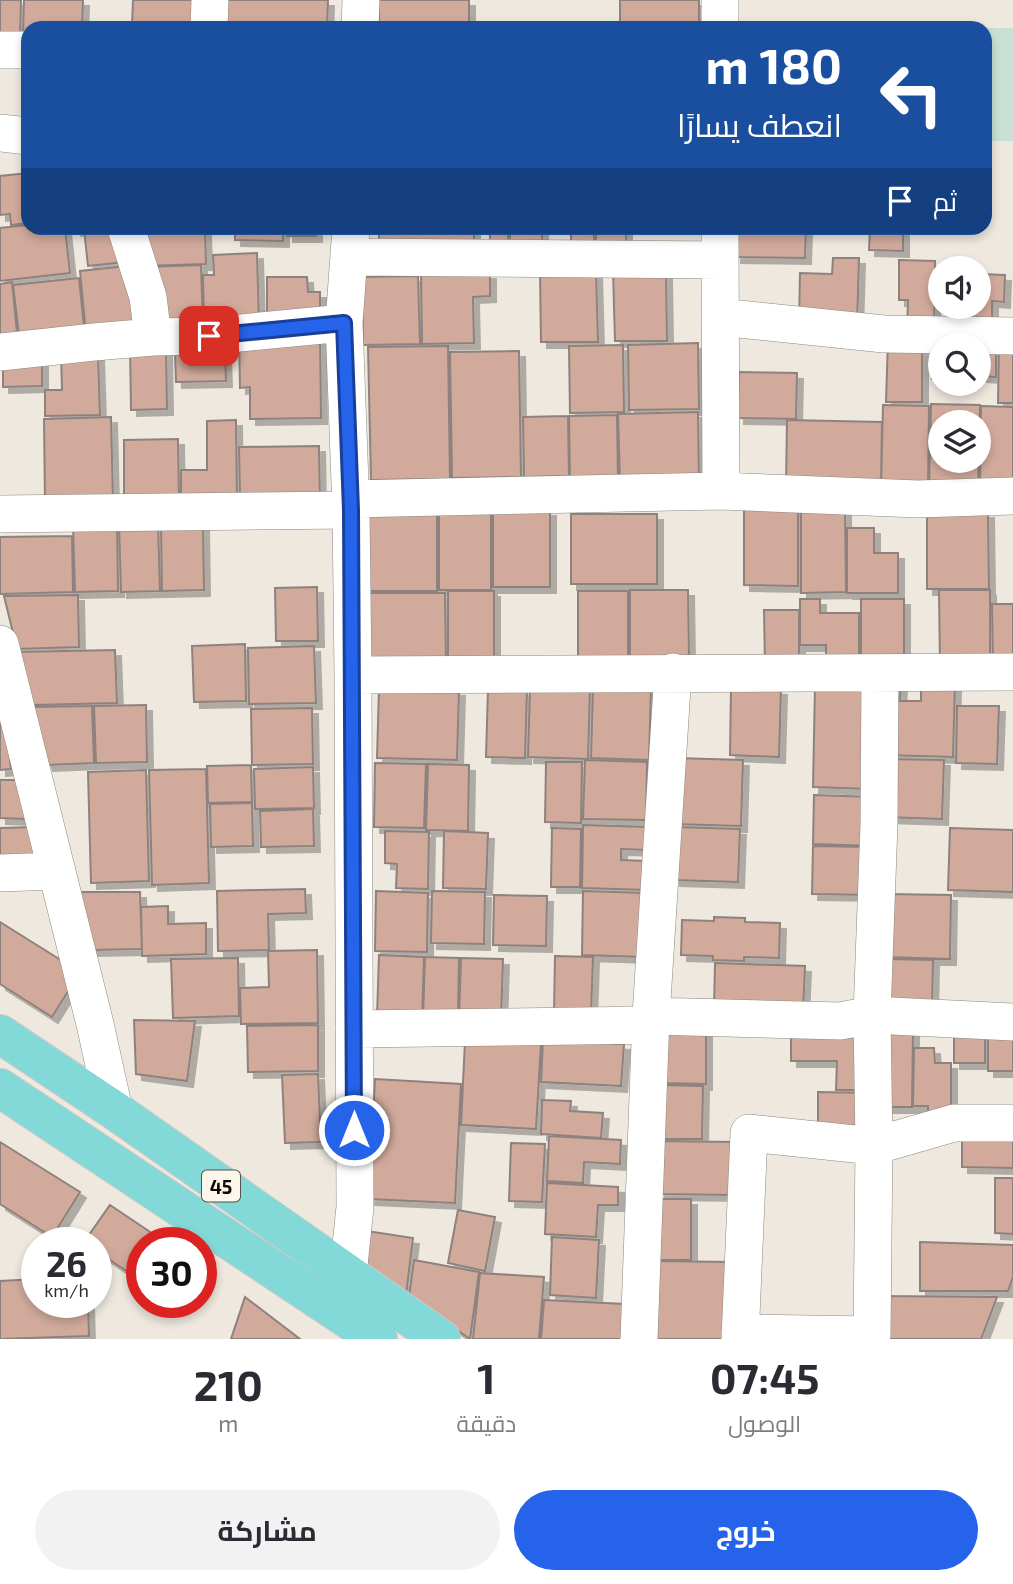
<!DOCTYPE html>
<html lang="ar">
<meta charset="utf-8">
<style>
body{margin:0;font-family:"Exo 2",Cairo,sans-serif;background:#f2f2f3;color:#2b2b33;direction:rtl;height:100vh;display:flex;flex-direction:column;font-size:26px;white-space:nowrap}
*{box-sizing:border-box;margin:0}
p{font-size:23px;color:#7c7c81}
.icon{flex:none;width:38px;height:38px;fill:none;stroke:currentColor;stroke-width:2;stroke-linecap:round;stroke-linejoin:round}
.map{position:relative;height:1339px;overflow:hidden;direction:ltr}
.details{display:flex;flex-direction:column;background:#fff;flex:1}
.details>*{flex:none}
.banner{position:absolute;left:21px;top:21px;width:971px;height:214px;border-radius:21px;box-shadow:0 4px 10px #0003;direction:rtl;background:#1a4fa0;color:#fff;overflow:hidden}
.fabs{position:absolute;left:928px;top:256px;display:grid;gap:14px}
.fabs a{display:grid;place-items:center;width:63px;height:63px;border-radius:50%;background:#fff;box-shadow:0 4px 10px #0003;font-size:35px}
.speed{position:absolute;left:21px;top:1227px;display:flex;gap:14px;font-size:35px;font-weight:700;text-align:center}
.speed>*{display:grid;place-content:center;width:91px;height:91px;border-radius:50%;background:#fff;box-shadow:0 4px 10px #0003;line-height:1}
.speed small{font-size:18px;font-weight:400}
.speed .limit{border:10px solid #d22;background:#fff;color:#111}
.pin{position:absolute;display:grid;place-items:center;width:60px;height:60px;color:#fff;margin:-30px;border-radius:14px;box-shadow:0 4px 10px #0006}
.me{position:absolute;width:77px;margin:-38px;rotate:0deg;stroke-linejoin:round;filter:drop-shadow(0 0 5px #0008)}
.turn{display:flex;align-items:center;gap:24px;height:147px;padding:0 35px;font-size:32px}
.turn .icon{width:91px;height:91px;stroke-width:2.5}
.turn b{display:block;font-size:49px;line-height:60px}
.then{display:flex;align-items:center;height:66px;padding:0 35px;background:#0003;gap:14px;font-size:26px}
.eta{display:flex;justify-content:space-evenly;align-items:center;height:119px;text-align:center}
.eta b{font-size:42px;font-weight:700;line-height:49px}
.cta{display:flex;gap:14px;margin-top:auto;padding:14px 35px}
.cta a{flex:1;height:80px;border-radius:42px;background:#2563eb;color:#fff;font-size:28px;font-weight:700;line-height:80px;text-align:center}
.cta a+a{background:#f2f2f3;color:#2b2b33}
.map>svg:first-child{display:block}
.green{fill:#c9e1d5}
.building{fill:#d1aa9c;stroke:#8d827e;stroke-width:2;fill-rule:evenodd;filter:url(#shadow)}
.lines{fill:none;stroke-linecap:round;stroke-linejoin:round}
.minor-casing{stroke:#8d887e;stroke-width:38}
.major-casing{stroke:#cac9c9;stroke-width:40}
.minor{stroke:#fff;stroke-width:37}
.major{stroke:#83d9d7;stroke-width:38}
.route-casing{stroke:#184099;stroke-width:18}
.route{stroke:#2563eb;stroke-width:12}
.labels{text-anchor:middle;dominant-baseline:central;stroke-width:5;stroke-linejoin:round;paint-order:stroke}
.shield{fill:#fcf6eb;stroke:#55524c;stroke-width:2}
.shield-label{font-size:19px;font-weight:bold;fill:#0d0b08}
</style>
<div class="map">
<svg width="1013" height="1339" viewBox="0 0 1013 1339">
<defs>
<filter id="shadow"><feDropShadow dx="6" dy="6" stdDeviation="0" flood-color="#0004"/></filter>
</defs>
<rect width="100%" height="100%" fill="#eee8de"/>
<path class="green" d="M759,27L1013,28V141H985V28Z"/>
<path class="building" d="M0,0H21L20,38L0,37Z
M24,0H83L82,28H28V34H23Z
M133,0H202L201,28L132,25Z
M218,0H328L327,28L217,26Z
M379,0H469V28H379Z
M620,0H699V28H620Z
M525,26H567V28H525Z
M28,173V223L11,225L10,214L0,215V176Z
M28,225V228H65L70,273L0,281V228Z
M75,228H121L125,262L88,266L84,229L75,230Z
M131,228H205L206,264L141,266Z
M235,228H283V241L235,240Z
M287,228H316V236H287Z
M379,228H474V251L379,250Z
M490,228H508V254L490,253Z
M510,228H542V253H510Z
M571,228H594V254H571Z
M596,228H626V253L596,254Z
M736,228H806L805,258L735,257Z
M870,228H903V251L869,250Z
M257,253L259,323L204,324L203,275H214L213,255Z
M833,258H859L857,324L799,323L800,273L832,274Z
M899,260L935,261L934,332L907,331L908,300H899Z
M136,265L143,328L86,334L80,271Z
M201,265L203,327L154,328L145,267Z
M666,270L667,341H615L613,271Z
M596,271L598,342H541L540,272Z
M490,273V296L473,297L474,343L422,344L421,274Z
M978,274L1005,275L1004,302L992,301V320H970V306H978Z
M418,276L420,344L363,345L362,277Z
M267,277H307L308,292H320V313L267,314Z
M79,278L85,336L20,343L13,285Z
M12,282L18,343L0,345V284Z
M320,335L321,418L250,419V387L240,388L239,337Z
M888,339L922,340V402H886Z
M698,343L699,409L629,410L628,345Z
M166,345L167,409L131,410L130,346Z
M623,345L624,412L570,413L569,346Z
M978,345L996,346V377L981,376Z
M448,346L450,479L371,480L368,347Z
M932,346H940V379H932Z
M999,346L1013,347V403H998Z
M519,351L521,477L452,478L450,352Z
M225,352L226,381L176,382L175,353Z
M61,354H98L100,415L45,416V390H62Z
M3,357H42V386L3,387Z
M739,372L797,373L796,419L738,418Z
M931,404L980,405L978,489H929ZM940,422H978V460H940Z
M883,405L929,406L928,488H881Z
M981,406L1013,407V490L980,489Z
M698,412L699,482L620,483L618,414Z
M617,415L618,480H570L569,416Z
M568,416L569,476L524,477L523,417Z
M111,417L113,501L45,502L44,419Z
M236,420L237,499L181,500V470H207V421Z
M787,420L882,422L881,488L786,486Z
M178,439L179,501L124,502V440Z
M319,446L320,503L240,495L239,447Z
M801,506H845L846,592L801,593Z
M744,507H798V586L744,585Z
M369,510H437V591H369Z
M439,510H491V590H439Z
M493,510H550V587H493Z
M927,512H988L989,589H927Z
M571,514H657V584H571Z
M203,523L204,590L162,591L161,524Z
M119,524H158L160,591L121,592Z
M117,525L118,591L75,592L73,526Z
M847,528H874V553H898V593H847Z
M72,536L73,592L0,594V537Z
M317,587L318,641H276L275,588Z
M630,590H688L689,658H630Z
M939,590H990V665L940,666Z
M448,591H494V662H448Z
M578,591H628V658H578Z
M370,593H445L446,662L370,663Z
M78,595L79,647L17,649L4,596Z
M800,599H820V613H859V665H826V645H800Z
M861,599H904V664H861Z
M992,604H1013V664H993Z
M764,610H799V666H765Z
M245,644L246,701L194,702L192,646Z
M314,646L316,703L249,704L248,648Z
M115,650L117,703L31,705L17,652Z
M885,682L901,683L900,701H921V683L955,684L953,757L884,755Z
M593,685L651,687L649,760L591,758Z
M815,686L873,688L870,789L813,787Z
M530,687L590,688L588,759L528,757Z
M379,688L459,690L457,760L377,758Z
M731,688L781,689L779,757L730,755Z
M488,689L527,690L525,758L486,757Z
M146,705L147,762L96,763L94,706Z
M92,706L94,763L47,765L31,707Z
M957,706H999L997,764L956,763Z
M312,708L313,764L252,765L251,709Z
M6,719L11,769L0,770V720Z
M675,758L743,760L741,826L673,824Z
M884,759L944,760L942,819L883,817Z
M585,760L647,762L646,820L583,819Z
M546,762H582L581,823L545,822Z
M375,763L426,764L424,828L374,827Z
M428,764L469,765L468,831L426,830Z
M251,765L252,802L208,803L207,766Z
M313,767L314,808L255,809L254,769Z
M206,769L209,883L152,885L149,770Z
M146,770L149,881L91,883L88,772Z
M0,780H18L26,819L0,818Z
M814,795L874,797L873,846L813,844Z
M252,803L253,846L211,847L210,804Z
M313,809L314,846L261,847L260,811Z
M583,825L649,827V850L621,849V860L648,861V890L582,888Z
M36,827L37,866L0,867V828Z
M675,827L740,829L738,882L674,880Z
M552,828L581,829L580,887H551Z
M950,828L1013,830V892L948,890Z
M385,831L429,832L428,889L396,888L397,864L385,863Z
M444,831L488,833L486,889L443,888Z
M813,846L874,847L872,895L812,894Z
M305,889L306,913L268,914L269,950L218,951L217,891Z
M376,891L428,893L427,952L375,951Z
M432,891L485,892L484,944L431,943Z
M583,891L646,893L644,957L582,955Z
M76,892H140L142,949L89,950Z
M885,894L951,895L950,959L884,957Z
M494,895L547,896L546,946L493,945Z
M168,906V924L206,923V954L142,956L141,907Z
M714,917L745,918V922L780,923L779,958L744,957V961L713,960V956L681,955L682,920L714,921Z
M0,922L80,972L52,1017L0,984Z
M317,950L318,1023L241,1024L240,988L269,987L268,951Z
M379,955L424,957L422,1019L377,1017Z
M555,956L593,957L591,1014L554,1013Z
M425,957L459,958L458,1018L423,1017Z
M238,958L239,1016L173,1018L171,959Z
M461,958L503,959L501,1020L459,1019Z
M886,959L933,960L932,1008L885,1007Z
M715,963L805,966L803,1011L714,1008Z
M134,1020L195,1021L187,1081L136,1074Z
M664,1022H706V1084L663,1083Z
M318,1025V1071L248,1072L247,1026Z
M791,1027H870L869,1090H836L837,1061H791Z
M876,1029L913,1030L912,1107H876Z
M954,1029H985V1063H954Z
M988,1029H1013V1071H988Z
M543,1039L624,1044L621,1086L541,1082Z
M465,1041L541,1044L536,1129L461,1125Z
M914,1048H934L935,1063H951V1120H928V1106H913Z
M318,1074L321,1142L285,1143L282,1075Z
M375,1079L461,1084L455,1203L369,1199Z
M659,1085L703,1086L702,1139H659Z
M818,1092L870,1093V1130L818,1129Z
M542,1100L571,1101L570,1111L603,1113L601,1138L541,1134Z
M962,1130H1013V1168L962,1167Z
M549,1136L621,1140L620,1164L584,1162L583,1183L547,1181Z
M659,1141L736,1142V1195L659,1194Z
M0,1142L80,1192L52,1237L0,1204Z
M511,1143L545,1144L542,1202L509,1201Z
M995,1178H1013V1234L995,1233Z
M547,1183L618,1187V1205H598L596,1237L545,1234Z
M658,1199H691V1260H657Z
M110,1205L165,1242H142V1277L140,1280L96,1251V1242H84Z
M458,1210L495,1217L485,1271L448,1263Z
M367,1231L413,1238L406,1295L362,1263Z
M552,1237L599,1240L596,1298L550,1295Z
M920,1242L1013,1245V1277L1008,1291H920Z
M414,1260L479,1272L470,1339L409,1297Z
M652,1261L732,1262L731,1339H651Z
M480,1273L544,1277L539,1339H473Z
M37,1279V1302H88L89,1336L0,1339V1281Z
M878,1296L997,1297L981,1339H877Z
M245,1297L300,1339H231Z
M544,1300L624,1304L623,1339H541Z"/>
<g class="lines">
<g class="minor-casing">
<path id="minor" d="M209,28L210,0
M360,28L361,0
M720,28V0
M0,50H28
M0,133L28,136
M126,228L148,297L153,337
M720,228L721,491
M350,257L720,260
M720,317L884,334L1013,336
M0,352L94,342L153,337L209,336L344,323
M350,499L721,491L918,499L1013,496
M0,514L351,510
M0,644L95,1024L114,1110
M353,675L1013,672
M0,873L57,871
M651,1016L840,1021L872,1015L1013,1022
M354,1029L651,1025
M338,1300L348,1275L355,1207L353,675L351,510L344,323L351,228
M740,1333L872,1335L874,1146L954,1123H1013
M639,1339L651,1016L673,672
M740,1339L749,1133L874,1146L872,1015L879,824L880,674"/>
</g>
<g class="major-casing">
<path id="major" d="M0,1034L114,1110L441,1339
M0,1088L378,1339"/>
</g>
<use href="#minor" class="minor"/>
<use href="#major" class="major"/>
</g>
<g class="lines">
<g class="route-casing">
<path id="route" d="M209,336L344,323L351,510L354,1130"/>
</g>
<use href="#route" class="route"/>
</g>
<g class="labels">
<rect class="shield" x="202" y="1170.5" width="38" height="31" rx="5"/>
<g class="shield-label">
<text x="221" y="1186">45</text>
</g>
</g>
</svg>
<div class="fabs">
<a><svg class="icon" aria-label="sound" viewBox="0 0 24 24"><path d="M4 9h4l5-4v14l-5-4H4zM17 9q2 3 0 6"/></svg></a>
<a><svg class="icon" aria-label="search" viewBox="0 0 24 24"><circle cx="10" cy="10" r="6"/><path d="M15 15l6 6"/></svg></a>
<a><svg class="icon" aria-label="layers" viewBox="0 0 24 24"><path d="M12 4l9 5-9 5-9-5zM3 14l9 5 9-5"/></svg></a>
</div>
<div class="speed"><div>26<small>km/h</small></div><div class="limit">30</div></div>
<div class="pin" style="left:209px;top:336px;background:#d93025"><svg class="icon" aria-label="arrive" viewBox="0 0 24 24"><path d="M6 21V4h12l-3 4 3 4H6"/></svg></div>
<svg class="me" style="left:354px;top:1130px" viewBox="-20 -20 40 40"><circle r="17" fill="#2563eb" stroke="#fff" stroke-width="3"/><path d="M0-11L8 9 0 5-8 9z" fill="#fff"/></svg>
<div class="banner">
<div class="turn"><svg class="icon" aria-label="left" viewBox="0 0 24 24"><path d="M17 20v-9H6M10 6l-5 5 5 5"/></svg><div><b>180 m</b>انعطف يسارًا</div></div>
<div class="then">ثم<svg class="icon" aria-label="arrive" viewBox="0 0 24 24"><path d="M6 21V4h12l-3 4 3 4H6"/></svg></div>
</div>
</div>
<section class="details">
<div class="eta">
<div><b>07:45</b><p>الوصول</p></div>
<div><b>1</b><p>دقيقة</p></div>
<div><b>210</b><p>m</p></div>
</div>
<div class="cta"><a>خروج</a><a>مشاركة</a></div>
</section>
